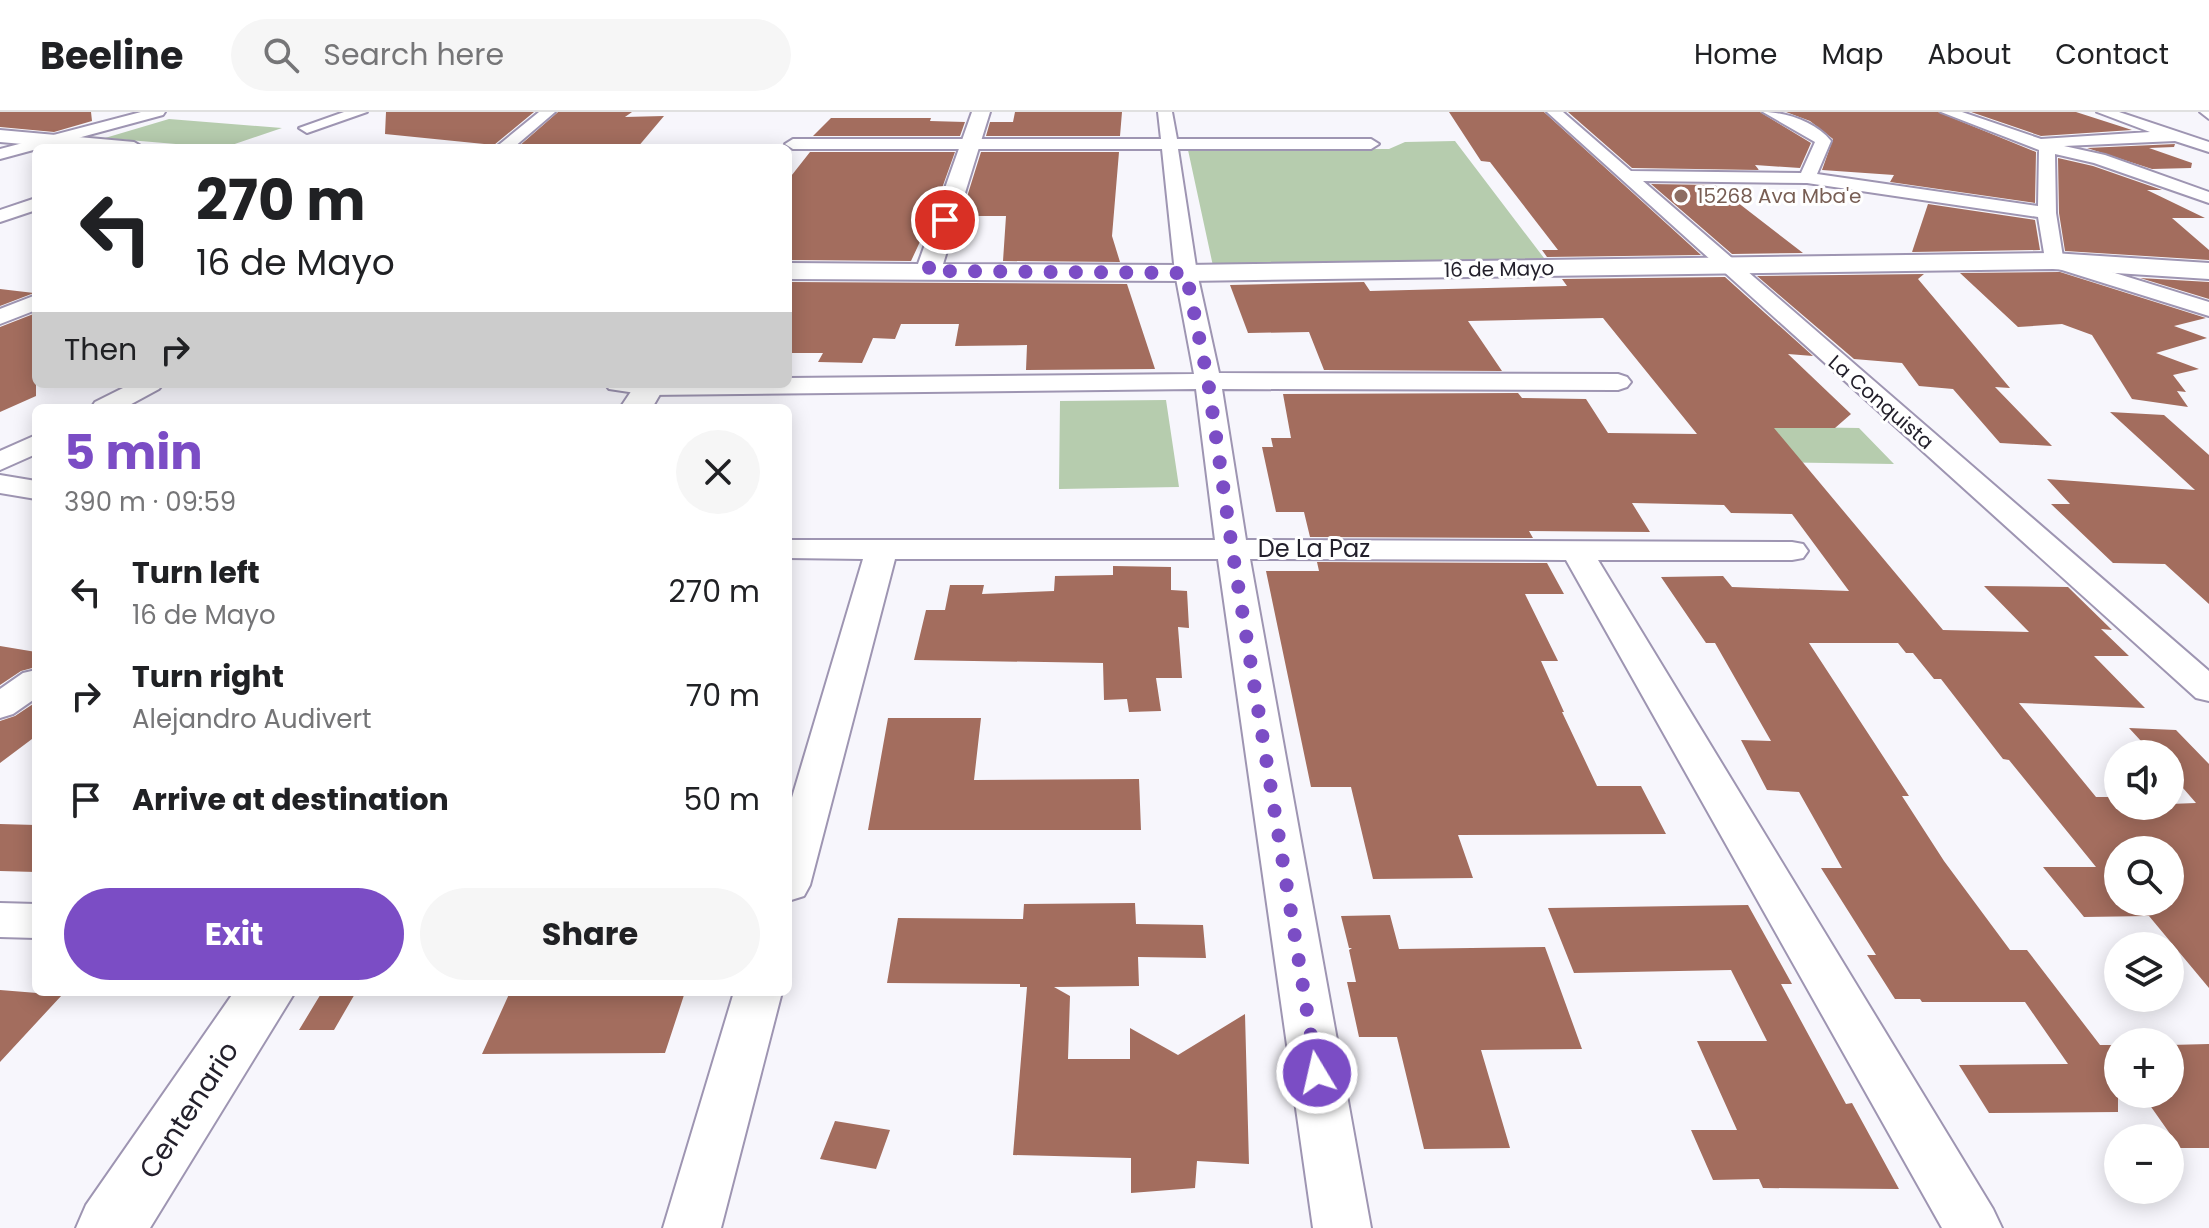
<!DOCTYPE html>
<meta charset="utf-8">
<style>
body{margin:0;font-family:Poppins,sans-serif;background:#f6f6f6;color:#202124;height:100vh;display:flex;flex-direction:column;font-size:30px;white-space:nowrap}
*{box-sizing:border-box;margin:0}
p{font-size:26px;color:#757577}
.icon{flex:none;width:44px;height:44px;fill:none;stroke:currentColor;stroke-width:2;stroke-linecap:round;stroke-linejoin:round}
.map{position:relative;flex:1;overflow:hidden}
.sheet{position:absolute;left:32px;top:292px;width:760px;height:592px;display:flex;flex-direction:column;background:#fff;border-radius:12px;box-shadow:0 4px 20px #0003}
.sheet>*{flex:none}
.hud{position:absolute;left:32px;top:32px;width:760px;height:244px;border-radius:12px;box-shadow:0 4px 20px #0003;background:#fff;color:#202124;overflow:hidden}
.controls{position:absolute;left:2104px;top:628px;display:grid;gap:16px}
.controls a{display:grid;place-items:center;width:80px;height:80px;border-radius:50%;background:#fff;box-shadow:0 4px 20px #0003;font-size:40px}
.pin{position:absolute;display:grid;place-items:center;width:68px;height:68px;color:#fff;margin:-34px;border:4px solid #fff;border-radius:50%;box-shadow:0 2px 8px #0007}
.me{position:absolute;width:88px;margin:-44px;rotate:351deg;stroke-linejoin:round;filter:drop-shadow(0 0 6px #0008)}
.turn{display:flex;align-items:center;gap:28px;height:168px;padding:0 32px;font-size:36px}
.turn .icon{width:104px;height:104px;stroke-width:2.5}
.turn b{display:block;font-size:56px;line-height:68px}
.then{display:flex;align-items:center;height:76px;padding:0 32px;background:#0003;gap:16px;font-size:30px}
.round{display:grid;place-items:center;flex:none;width:84px;height:84px;border-radius:42px;background:#f6f6f6}
.summary{display:flex;align-items:center;justify-content:space-between;height:136px;padding:0 32px}
h1{font-size:48px;font-weight:700;line-height:60px;color:#7b4dc5}
.action{display:flex;gap:16px;margin-top:auto;padding:16px 32px}
.action a{flex:1;height:92px;border-radius:48px;background:#7b4dc5;color:#fff;font-size:32px;font-weight:700;line-height:92px;text-align:center}
.action a+a{background:#f6f6f6;color:#202124}
ul{padding:0;list-style:none}
li{display:flex;align-items:center;gap:24px;height:104px;padding:0 32px}
li div{flex:1}
li b{display:block;font-size:30px}
li em{font-style:normal}
header{display:flex;align-items:center;gap:48px;box-sizing:border-box;height:112px;padding:0 40px;background:#fff;border-bottom:2px solid #e0e0e0}
header strong{font-size:38px}
nav{display:flex;gap:44px;margin-inline-start:auto;font-size:28px}
.search{width:560px;height:72px;background:#f6f6f6;display:flex;align-items:center;gap:20px;box-sizing:border-box;padding:0 28px;border-radius:44px;color:#757577;font-size:30px}
.map>svg:first-child{display:block}
.green{fill:#b6ccae}
.building{fill:#a36d5e;fill-rule:evenodd}
.lines{fill:none;stroke-linecap:round;stroke-linejoin:round}
.minor-casing{stroke:#9e95b2;stroke-width:4}
.tertiary-casing{stroke:#9e95b2;stroke-width:4}
.minor{fill:#fff;fill-rule:evenodd}
.tertiary{fill:#fff;fill-rule:evenodd}
.route{stroke:#7b4dc5;stroke-width:14;stroke-dasharray:0 25.2}
.education-dot{fill:#8d6e63;stroke:#fff;stroke-width:3}
.labels{text-anchor:middle;dominant-baseline:central;stroke-width:6;stroke-linejoin:round;paint-order:stroke}
.far-education-label{font-size:20px;fill:#785e54;stroke:#fff;text-anchor:start}
.far-street-label{font-size:20px;fill:#23202b;stroke:#fff}
.street-label{font-size:24px;fill:#23202b;stroke:#fff}
.near-street-label{font-size:28px;fill:#23202b;stroke:#fff}
</style>
<header>
<strong>Beeline</strong>
<div class="search"><svg class="icon" aria-label="search" viewBox="0 0 24 24"><circle cx="10" cy="10" r="6"/><path d="M15 15l6 6"/></svg>Search here</div>
<nav><a>Home</a><a>Map</a><a>About</a><a>Contact</a></nav>
</header>
<div class="map">
<svg width="2209" height="1116" viewBox="0 0 2209 1116">
<rect width="100%" height="100%" fill="#f7f6fc"/>
<path class="green" d="M169,7L282,16L223,36L105,26Z
M1455,29L1547,150L1213,154L1188,38L1389,37L1405,30Z
M1166,288L1179,375L1059,377L1060,289Z
M1733,314L1859,316L1894,352L1761,350Z"/>
<path class="building" d="M0,0H91L92,9L54,20L0,15Z
M386,0H534L494,33L385,22Z
M558,0H632L625,5L664,4L637,36L518,35Z
M1015,0H1122L1120,24H986L990,10H1013Z
M1449,0H1544L1701,143L1547,145L1542,138H1558L1490,50L1481,49Z
M1568,0H1760L1811,31L1800,56L1755,53L1759,58L1632,56Z
M1786,0H1938L2036,40L2035,91L1890,70L1894,63L1822,58L1833,27L1810,9Z
M1971,0H2076L2132,18L2041,24Z
M831,6H931L930,9L965,10L960,24H813Z
M2175,32L2174,35L2149,36L2192,51L2191,56L2152,57L2087,36Z
M810,40H955L932,104L911,149L788,148V68Z
M981,40H1119L1112,124L1120,150L1003,149L1006,104H961Z
M2058,46L2093,54L2162,78H2147L2205,106H2172L2209,138V148L2065,139L2059,101Z
M1651,72L1715,73L1803,141L1732,142Z
M1928,92L2035,108L2040,138L1912,140Z
M2060,160L2206,206L2174,214L2207,226L2156,241L2199,257L2173,263L2186,280L2177,279L2188,295L2132,287L2092,223L2062,212L2018,215L1960,161Z
M1924,162L1918,167L2010,276L1995,275L2052,334L2000,331L1953,277L1919,274L1902,251L1854,247L1757,164Z
M1725,165L1813,244L1788,242L1851,302L1835,316H1774L1943,518L2029,520L1984,474L2068,475L2112,518L2101,517L2129,544H2094L2145,596L2019,591L2096,685H2110L2118,689V694L2196,691L2170,661V642H2153L2129,616L2176,618L2209,652V876L2149,804L2084,805L2043,755H2096L2009,648L2003,647L1941,567H1934L1913,541H1906L1898,531H1809L1909,684H1902L1944,749L2010,838H2027L2100,933H2118V1000L1989,1001L1959,953L2068,952L2025,890H1922L1920,887H1895L1867,843H1876L1821,756H1842L1799,680L1767,678L1741,628L1771,629L1715,531H1706L1661,465L1723,464L1732,475L1849,479L1792,402L1731,401L1724,393L1632,391L1650,420L1529,419L1533,426L1310,425L1304,400H1276L1262,335H1273L1271,326H1291L1283,282L1518,281L1522,286L1586,287L1608,321L1697,322L1603,206L1468,209L1502,259L1324,258L1309,220L1248,221L1230,173L1364,170L1370,179L1567,174L1562,167ZM2118,738H2170V790H2118Z
M2140,166L2209,170V187Z
M788,170L1127,172L1155,257L1026,258L1027,233L955,234L959,212H901L895,227L873,226L862,251L818,250L823,241H788Z
M0,177L34,181L0,194Z
M36,201V284L0,300V215Z
M2110,300L2164,303L2209,343V492L2165,452L2113,451L2051,392H2070L2047,367L2195,378Z
M1317,450L1547,451L1564,482H1525L1558,549H1541L1564,600H1562L1597,674H1641L1666,722L1458,723L1473,766L1373,767L1351,675H1311L1266,459H1319Z
M1113,454L1171,455V478L1187,479L1189,516L1178,515L1182,566H1156L1161,599L1129,600L1127,587L1104,588L1103,551L914,548L926,498H945L950,473H984L982,482L1054,479L1055,464L1113,463Z
M0,534L36,540V555L21,559L0,573Z
M36,590V624L0,651V609L15,604Z
M888,606H981L974,668L1139,667L1141,718H868Z
M0,712L36,713V760L0,759Z
M1135,791L1136,812L1203,813L1206,846L1138,845L1139,874L1054,875L1070,884L1068,947H1130V916L1178,943L1245,902L1249,1052L1197,1049L1195,1076L1131,1081V1046L1013,1043L1027,875H1020V872L887,871L898,806L1023,807L1024,792Z
M1748,793L1792,872H1781L1846,992L1852,991L1899,1077L1763,1076L1759,1067L1713,1068L1691,1018H1737L1697,929H1767L1731,858L1574,861L1548,796Z
M1390,803L1399,837L1545,835L1582,937L1481,938L1510,1036L1424,1037L1397,925H1359L1347,870H1356L1349,838L1352,836H1349L1341,804Z
M0,878L62,883L0,950Z
M322,880H356L334,918H299Z
M510,880H685L665,941L482,942Z
M2209,932V1036H2180L2142,982H2170V933Z
M835,1009L890,1018L876,1057L820,1047Z"/>
<g class="lines">
<g class="minor-casing">
<path id="minor" d="M141,0H165L163,3L0,47V37Z
M344,0H367L307,21L299,16Z
M539,0H555L513,36H495Z
M1158,0H1172L1177,27H1371L1379,32L1371,37H1178L1197,161L1219,261L1618,262L1627,265L1631,270L1627,275L1618,278L1222,277L1246,428L1792,430L1803,432L1808,439L1803,446L1792,448H1598L1993,1097L2002,1116H1942L1566,448L1250,447L1371,1116H1313L1218,447H895L810,773L804,784L788,789V699L863,447L788,446V428H1215L1196,277L649,283L609,277L605,272H788V266L1194,262L1175,161L1162,37H793L785,32L793,27H1161Z
M1547,0H1563L1631,59L1801,61L1815,30L1763,0C1786,0 1816,10 1831,29L1817,62L2038,94L2039,38L1941,0H1962L2041,27L2150,20L2097,0H2119L2209,30V40L2175,29L2064,34L2105,43L2209,80V91L2094,51L2055,42L2056,101L2063,145L2209,190V204L2046,153L2038,105L1807,71L1643,69L2209,559V589L2196,586Z
M2200,0H2209V7Z
M36,86V98L0,110V98Z
M36,183V198L0,212V197Z
M131,272H163L159,277L124,296H91L95,290Z
M36,323V342L0,358V339Z
M0,363L36,369V387L0,381Z
M36,558V586L13,602L0,606V577L23,561Z
M0,791L36,792V826L0,825Z
M734,880H782L721,1116H663Z"/>
</g>
<g class="tertiary-casing">
<path id="tertiary" d="M972,0H990L943,152L1186,153L2053,141L2209,151V167L2053,157L1186,169L788,167V151L918,152Z
M0,18L134,30L144,36H68L0,30Z
M636,272H666L652,296H620Z
M234,880H295L150,1116H76L86,1093Z"/>
</g>
<use href="#minor" class="minor"/>
<use href="#tertiary" class="tertiary"/>
</g>
<g class="lines">
<path class="route" d="M945,108L928,159L1186,161L1208,269L1232,436L1317,961"/>
</g>
<circle class="education-dot" cx="1681" cy="84" r="8"/>
<g class="labels">
<g class="far-education-label">
<text x="1697" y="84">15268 Ava Mba'e</text>
</g>
<g class="far-street-label">
<text transform="translate(1499 157) rotate(-1)">16 de Mayo</text>
<text transform="translate(1881 290) rotate(41)">La Conquista</text>
</g>
<g class="street-label">
<text x="1314" y="436">De La Paz</text>
</g>
<g class="near-street-label">
<text transform="translate(189 998) rotate(-57)">Centenario</text>
</g>
</g>
</svg>
<div class="controls">
<a><svg class="icon" aria-label="sound" viewBox="0 0 24 24"><path d="M4 9h4l5-4v14l-5-4H4zM17 9q2 3 0 6"/></svg></a>
<a><svg class="icon" aria-label="search" viewBox="0 0 24 24"><circle cx="10" cy="10" r="6"/><path d="M15 15l6 6"/></svg></a>
<a><svg class="icon" aria-label="layers" viewBox="0 0 24 24"><path d="M12 4l9 5-9 5-9-5zM3 14l9 5 9-5"/></svg></a>
<a>+</a>
<a>−</a>
</div>
<div class="pin" style="left:945px;top:108px;background:#d93025"><svg class="icon" aria-label="arrive" viewBox="0 0 24 24"><path d="M6 21V4h12l-3 4 3 4H6"/></svg></div>
<svg class="me" style="left:1317px;top:961px" viewBox="-20 -20 40 40"><circle r="17" fill="#7b4dc5" stroke="#fff" stroke-width="3"/><path d="M0-11L8 9 0 5-8 9z" fill="#fff"/></svg>
<div class="hud">
<div class="turn"><svg class="icon" aria-label="left" viewBox="0 0 24 24"><path d="M17 20v-9H6M10 6l-5 5 5 5"/></svg><div><b>270 m</b>16 de Mayo</div></div>
<div class="then">Then<svg class="icon" aria-label="right" viewBox="0 0 24 24"><path d="M7 20v-9h11M14 6l5 5-5 5"/></svg></div>
</div>
<section class="sheet">
<div class="summary"><div><h1>5 min</h1><p>390 m · 09:59</p></div><a class="round"><svg class="icon" aria-label="close" viewBox="0 0 24 24"><path d="M6 6l12 12M18 6L6 18"/></svg></a></div>
<ul>
<li><svg class="icon" aria-label="left" viewBox="0 0 24 24"><path d="M17 20v-9H6M10 6l-5 5 5 5"/></svg><div><b>Turn left</b><p>16 de Mayo</p></div><em>270 m</em></li>
<li><svg class="icon" aria-label="right" viewBox="0 0 24 24"><path d="M7 20v-9h11M14 6l5 5-5 5"/></svg><div><b>Turn right</b><p>Alejandro Audivert</p></div><em>70 m</em></li>
<li><svg class="icon" aria-label="arrive" viewBox="0 0 24 24"><path d="M6 21V4h12l-3 4 3 4H6"/></svg><div><b>Arrive at destination</b></div><em>50 m</em></li>
</ul>
<div class="action"><a>Exit</a><a>Share</a></div>
</section>
</div>
